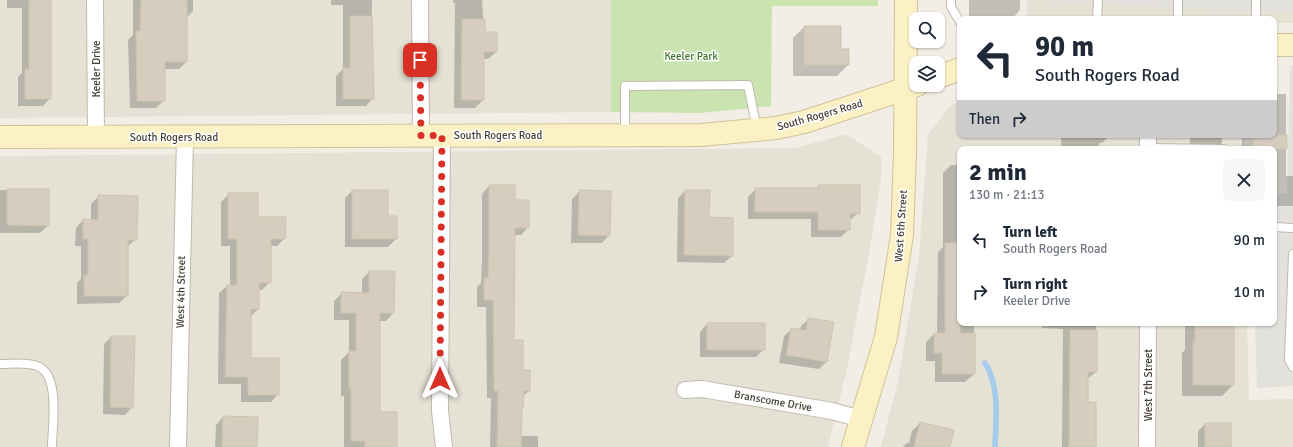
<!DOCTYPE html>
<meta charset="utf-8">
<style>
body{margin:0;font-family:Signika,sans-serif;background:#f6f6f7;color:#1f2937;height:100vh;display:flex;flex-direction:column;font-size:15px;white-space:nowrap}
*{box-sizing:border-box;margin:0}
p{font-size:13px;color:#747a83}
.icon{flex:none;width:22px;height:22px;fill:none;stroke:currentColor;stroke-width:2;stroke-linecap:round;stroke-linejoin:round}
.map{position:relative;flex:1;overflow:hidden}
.sheet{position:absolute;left:957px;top:146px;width:320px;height:180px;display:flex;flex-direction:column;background:#fff;border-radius:8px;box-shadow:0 1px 3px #0004}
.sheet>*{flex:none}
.guide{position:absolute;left:957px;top:16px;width:320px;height:122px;border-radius:8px;box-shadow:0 1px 3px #0004;background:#fff;color:#1f2937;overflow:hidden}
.fabs{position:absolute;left:909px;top:12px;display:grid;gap:8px}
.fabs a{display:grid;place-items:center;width:36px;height:36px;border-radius:8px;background:#fff;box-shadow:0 1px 3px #0004;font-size:20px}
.pin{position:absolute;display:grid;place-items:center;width:34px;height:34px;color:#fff;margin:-17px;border-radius:8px;box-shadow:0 2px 6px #0006}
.me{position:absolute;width:44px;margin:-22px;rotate:0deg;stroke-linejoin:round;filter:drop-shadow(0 0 3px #0008)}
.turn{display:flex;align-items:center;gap:14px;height:84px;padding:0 12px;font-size:18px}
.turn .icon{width:52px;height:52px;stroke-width:2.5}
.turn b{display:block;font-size:28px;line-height:34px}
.then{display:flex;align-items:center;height:38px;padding:0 12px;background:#0003;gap:8px;font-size:15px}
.round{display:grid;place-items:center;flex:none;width:42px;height:42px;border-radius:8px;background:#f6f6f7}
.headline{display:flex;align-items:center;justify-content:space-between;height:68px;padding:0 12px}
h1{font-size:24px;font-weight:800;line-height:30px}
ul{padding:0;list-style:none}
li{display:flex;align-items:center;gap:12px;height:52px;padding:0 12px}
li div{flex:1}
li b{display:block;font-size:15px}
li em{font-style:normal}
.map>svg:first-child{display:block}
.residential{fill:#e5e1d4}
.green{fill:#cae4b0}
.parking{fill:#e3e1dd}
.shadow{fill:#0003}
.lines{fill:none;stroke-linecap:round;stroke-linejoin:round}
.stream{stroke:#a4ccec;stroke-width:5.5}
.building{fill:#d6cdbe;stroke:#cdc3af}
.lane-casing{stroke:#c0b9ab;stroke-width:10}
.street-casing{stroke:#c0b9ab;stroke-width:18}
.secondary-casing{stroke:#d0c397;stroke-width:24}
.lane{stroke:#fff;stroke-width:8}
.street{stroke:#fff;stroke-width:16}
.secondary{stroke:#fcf1c5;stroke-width:22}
.route{stroke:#d93025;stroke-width:7;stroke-dasharray:0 12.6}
.labels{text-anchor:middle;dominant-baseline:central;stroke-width:3;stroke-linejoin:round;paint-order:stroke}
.park-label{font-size:11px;fill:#43732b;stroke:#fff}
.street-label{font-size:11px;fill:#443f35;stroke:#fff}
</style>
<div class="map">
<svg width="1293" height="447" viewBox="0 0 1293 447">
<rect width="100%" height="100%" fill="#f2eee5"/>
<path class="residential" d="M0,0H611V112L0,118Z
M1027,0H1293V23H1274V19H1027Z
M960,101V135H1243L1244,149H960V323H1247L1249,400L1293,399V447H881L898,381L919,255L928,135L949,107Z
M846,134L881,157L882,172L869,254L846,373L828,447H0V156L796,148Z"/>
<path class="green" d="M611,0H878V6H772L771,106L700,113L611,112Z"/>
<path class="parking" d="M1032,0H1293V11L1179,8Z
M1290,66H1293V386L1257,388L1255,323H1274V194L1287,193Z"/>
<path class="shadow" d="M7,0H50V98L43,106H18V77L22,73V8H7Z
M133,0H193V11L186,18V62L179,69H164V100L156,108H130L128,40L133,35Z
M331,0H372L371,69H373V98L366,106H336V76L343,69V5H331Z
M453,0H482L484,33L496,52L488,59H483V100L475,108H454L455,3H453Z
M969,0H1020V10L1012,19H969Z
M804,27H840V50L848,65L837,76H793V38Z
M1274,94H1286V176H1293V206H1274V149H1242V135H1274Z
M1061,135H1110L1102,143H1099V149H1061Z
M1190,135H1222V143L1216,149H1190Z
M951,165H960V323H974V374L965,382H935V361H926V342L934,334H937L938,252L943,247V173Z
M489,186L514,201L528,227L521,235H514L513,341L529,391L522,397L520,436H538V447H490L491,398H487L486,307H477V287L481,283L482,260V194Z
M819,186L858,213L849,221V229L841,237H811V219H748V197L756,189H815Z
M0,190H48V225L40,233H0Z
M352,191L396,239L388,247H345V198Z
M580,191L609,235L602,243H571L572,199Z
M685,191L708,218L732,256L724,263L677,262L678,198Z
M229,194L284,239L277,246H270V282L262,290H258V309L251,316L250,359L278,394L271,402H241V384H218L219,293L227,286H230V246H221V202Z
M99,196L136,239L127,247V296L119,303L77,304V283L81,279V246H75L76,228L83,220L91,221V204Z
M369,272L393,313L386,321H379V413L396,447H344V396H341V360L349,352V320H334V301L342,293L362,294V279Z
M809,319L826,362L819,369L779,363L784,336L792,329L800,330L801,326Z
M1042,323H1099L1096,325V372L1087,379V403L1095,447H1062L1063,329L1042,328Z
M1185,323H1234L1233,385L1222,396H1182V353L1185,350Z
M707,324L764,349L756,357H700V332Z
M111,337L132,407L125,415L103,414L104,344Z
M223,417L256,447H215L216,425Z
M920,423L949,447H903L907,443H909L912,431Z
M1205,424L1230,447H1198V431Z"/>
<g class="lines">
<path class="stream" d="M985,363C1000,386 996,420 995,447"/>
</g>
<path class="building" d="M29,0H51V99H25V69H29Z
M141,0H187V62H165V101H137L136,31H140Z
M350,16H372L374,99H343V68H350Z
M462,19H485V32H497V52H484V100H461Z
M804,26H841V49H849V65H804Z
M1254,135H1287V149H1254Z
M489,185H515V200H529V228H515L514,340H523V370H530V391H524L523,408H522L521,447H497L498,391H494L493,300H484V278H488L489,252Z
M818,185H860V214H850V230H818V212H755V188H818Z
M7,189H49V226L7,225Z
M352,190H388V216H397V239H352Z
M579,190L611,191L610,236L578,235Z
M685,190H710L709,217L733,218V256L684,255Z
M228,193H258V217H286L285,239H271V283H259V309H251V358H279V395H248V377H225L227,285H237V239H228Z
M98,195L138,196L137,240H128V296H84V275H88V239H83V219L98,220Z
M945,243H960V333H975V374H942V353H934V333H945Z
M369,271H395L394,313H380V412H397V447H365V441H351V389H349V351H356V313H341V292L369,293Z
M808,318L834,322L827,362L786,355L791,328L806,330Z
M707,323H765V350H707Z
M1195,323H1234V385H1193V341H1195Z
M1070,330H1097V372H1088V402H1096V447H1069Z
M111,336H135L133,408L110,407Z
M223,416L258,417L257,447H222Z
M920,422L954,430L950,447H914Z
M1205,423H1231V447H1205Z"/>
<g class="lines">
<g class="lane-casing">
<path id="lane" d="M951,0V7L960,22
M1097,19L1098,0
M1178,19V0
M1256,19V0
M625,134V86L748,85L757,129
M1148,148L1224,149
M1274,227L1293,228
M1293,254L1289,360L1293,367
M0,364C12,364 26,362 37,366C61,374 52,427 52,447"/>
</g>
<g class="street-casing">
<path id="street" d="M95,0L96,137
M420,0L421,135
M442,135L440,411L444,447
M1148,149V135
M685,390L702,389L832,411L861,419
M178,447L185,138
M1147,447L1148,323"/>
</g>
<g class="secondary-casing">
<path id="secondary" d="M1274,45H1293
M938,77L960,69
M0,137L701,135L776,128L804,122L917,85
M853,447L886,337L902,235L905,153L906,0"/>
</g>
<use href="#lane" class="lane"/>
<use href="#street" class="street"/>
<use href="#secondary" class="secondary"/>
</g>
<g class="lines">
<path class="route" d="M420,60L421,136L442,135L440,379"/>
</g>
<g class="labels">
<g class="park-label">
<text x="691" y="56">Keeler Park</text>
</g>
<g class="street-label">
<text transform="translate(96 69) rotate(-90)">Keeler Drive</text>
<text transform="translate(820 115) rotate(-16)">South Rogers Road</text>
<text x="498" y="135">South Rogers Road</text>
<text x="174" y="137">South Rogers Road</text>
<text transform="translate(901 226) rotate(-86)">West 6th Street</text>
<text transform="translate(181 292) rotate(-89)">West 4th Street</text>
<text transform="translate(1148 385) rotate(-90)">West 7th Street</text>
<text transform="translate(773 401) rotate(10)">Branscome Drive</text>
</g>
</g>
</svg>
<div class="fabs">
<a><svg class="icon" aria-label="search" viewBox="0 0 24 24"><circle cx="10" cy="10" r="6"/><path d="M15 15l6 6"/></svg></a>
<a><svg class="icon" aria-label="layers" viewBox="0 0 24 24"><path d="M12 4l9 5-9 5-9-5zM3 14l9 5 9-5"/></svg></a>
</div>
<div class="pin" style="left:420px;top:60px;background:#d93025"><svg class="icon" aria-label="arrive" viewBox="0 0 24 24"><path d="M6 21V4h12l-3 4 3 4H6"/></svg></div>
<svg class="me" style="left:440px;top:379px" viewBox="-20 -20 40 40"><path d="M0-17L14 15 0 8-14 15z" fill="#d93025" stroke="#fff" stroke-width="4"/></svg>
<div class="guide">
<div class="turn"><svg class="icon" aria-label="left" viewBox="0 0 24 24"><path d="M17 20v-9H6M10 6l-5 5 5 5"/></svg><div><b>90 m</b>South Rogers Road</div></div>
<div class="then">Then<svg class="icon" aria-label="right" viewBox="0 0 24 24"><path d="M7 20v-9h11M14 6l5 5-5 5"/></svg></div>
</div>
<section class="sheet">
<div class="headline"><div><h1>2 min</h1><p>130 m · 21:13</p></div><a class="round"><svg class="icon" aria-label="close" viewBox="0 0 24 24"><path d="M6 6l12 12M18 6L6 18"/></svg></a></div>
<ul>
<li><svg class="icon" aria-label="left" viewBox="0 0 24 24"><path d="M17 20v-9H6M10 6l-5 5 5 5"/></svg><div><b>Turn left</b><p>South Rogers Road</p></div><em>90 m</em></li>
<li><svg class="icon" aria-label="right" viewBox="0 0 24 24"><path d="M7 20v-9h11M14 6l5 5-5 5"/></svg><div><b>Turn right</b><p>Keeler Drive</p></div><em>10 m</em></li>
</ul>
</section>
</div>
